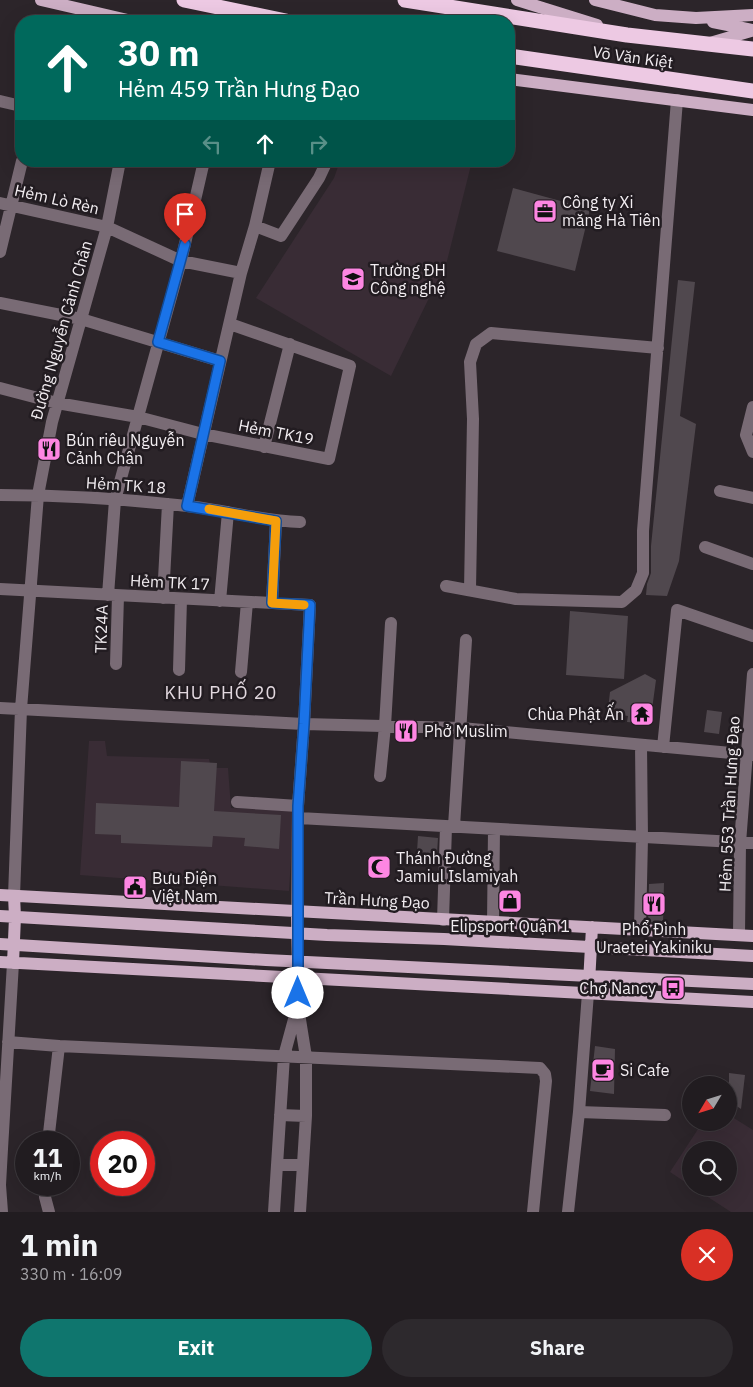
<!DOCTYPE html>
<meta charset="utf-8">
<style>
body{margin:0;font-family:"IBM Plex Sans",sans-serif;background:#2d292d;color:#f1f3f6;height:100vh;display:flex;flex-direction:column;font-size:19px;white-space:nowrap}
*{box-sizing:border-box;margin:0}
p{font-size:16px;color:#a2a1a5}
.icon{flex:none;width:28px;height:28px;fill:none;stroke:currentColor;stroke-width:2;stroke-linecap:round;stroke-linejoin:round}
.map{position:relative;height:1212px;overflow:hidden}
.panel{display:flex;flex-direction:column;background:#211c20;flex:1}
.panel>*{flex:none}
.guide{position:absolute;left:15px;top:15px;width:500px;height:152px;border-radius:20px;box-shadow:0 5px 20px #0002,0 0 0 1px #3e3a3e;background:#00695c;color:#fff;overflow:hidden}
.needle{width:32px;rotate:232deg}
.fabs{position:absolute;left:682px;top:1076px;display:grid;gap:10px}
.fabs a{display:grid;place-items:center;width:55px;height:55px;border-radius:50%;background:#211c20;box-shadow:0 5px 20px #0002,0 0 0 1px #3e3a3e;font-size:25px}
.speed{position:absolute;left:15px;top:1131px;display:flex;gap:10px;font-size:25px;font-weight:700;text-align:center}
.speed>*{display:grid;place-content:center;width:65px;height:65px;border-radius:50%;background:#211c20;box-shadow:0 5px 20px #0002,0 0 0 1px #3e3a3e;line-height:1}
.speed small{font-size:12px;font-weight:400}
.speed .limit{border:8px solid #d22;background:#fff;color:#111}
.pin{position:absolute;display:grid;place-items:center;width:42px;height:42px;color:#fff;margin:-51px -21px;border-radius:50% 50% 50% 0;rotate:-45deg;box-shadow:0 0 5px #0007}
.pin .icon{rotate:45deg}
.me{position:absolute;width:55px;margin:-28px;rotate:0deg;stroke-linejoin:round;filter:drop-shadow(0 0 4px #0008)}
.turn{display:flex;align-items:center;gap:18px;height:105px;padding:0 20px;font-size:22px}
.turn .icon{width:65px;height:65px;stroke-width:2.5}
.turn b{display:block;font-size:35px;line-height:42px}
.lanes{display:flex;align-items:center;height:48px;padding:0 20px;background:#0003;justify-content:center;gap:25px;direction:ltr}
.lanes .off{opacity:.35}
.round{display:grid;place-items:center;flex:none;width:52px;height:52px;border-radius:26px;background:#2d292d}
.overview{display:flex;align-items:center;justify-content:space-between;height:85px;padding:0 20px}
h1{font-size:30px;font-weight:700;line-height:38px}
.action{display:flex;gap:10px;margin-top:auto;padding:10px 20px}
.action a{flex:1;height:58px;border-radius:30px;background:#0f766e;color:#fff;font-size:20px;font-weight:700;line-height:58px;text-align:center}
.action a+a{background:#2d292d;color:#f1f3f6}
.map>svg:first-child{display:block}
.built{fill:#392c35}
.building{fill:#50484e}
.lines{fill:none;stroke-linecap:round;stroke-linejoin:round}
.minor{stroke:#796b75;stroke-width:12}
.major{stroke:#ccaec4;stroke-width:12}
.highway{stroke:#edc9e3;stroke-width:15}
.route-casing{stroke:#114b97;stroke-width:12}
.route{stroke:#1a73e8;stroke-width:9}
.slow{stroke:#f59e0b;stroke-width:9}
.labels{text-anchor:middle;dominant-baseline:central;stroke-width:5;stroke-linejoin:round;paint-order:stroke}
.street-label{font-size:16px;fill:#f2edf1;stroke:#221c21}
.poi-label{font-size:16px;fill:#f2edf1;stroke:#221c21;text-anchor:start}
.neighbourhood-label{font-size:18px;letter-spacing:1px;fill:#e2d8df;stroke:#221c21}
</style>
<div class="map">
<svg width="753" height="1212" viewBox="0 0 753 1212">
<rect width="100%" height="100%" fill="#2c252a"/>
<path class="built" d="M340,161H472L447,261L391,376L256,298L334,178Z
M89,741H105L107,756L209,759L211,768H228L231,808L294,811L289,891L80,875Z
M729,1115L753,1130V1212H731L694,1188H729V1150H691V1186L670,1172L702,1123L729,1122Z"/>
<path class="building" d="M513,188L590,209L575,271L497,251Z
M678,280L695,282L680,416L696,424L679,561L667,596L646,595L647,584L651,573V546Z
M570,611L628,616L624,679L566,675Z
M645,674L656,680L650,724L627,722L628,716L616,714V710L608,709L610,692Z
M707,710L722,712L719,734L704,732Z
M181,761L217,763L214,811L281,815L279,849L244,846L245,838L213,836L212,847L121,843V835L95,834L96,803L179,807Z
M418,836L438,838L437,854L417,852Z
M664,883L663,923L648,922L649,884Z
M595,1046L615,1049L614,1094L590,1091Z
M729,1073L745,1075L741,1109L729,1101Z"/>
<g class="lines">
<path class="minor" d="M0,101L21,106
M0,203L107,227L181,261L241,273
M255,226L281,236L319,178L327,161
M0,252L22,161
M0,303L81,319L220,361
M0,388L57,403L138,417L203,434L329,459L350,366L230,324
M753,407L746,435L753,452
M264,447L290,344
M720,491L753,498
M0,495C62,495 125,499 187,506C225,510 262,521 300,522
M187,506L241,273L255,226L270,161
M705,547L753,564
M446,586L516,599L622,602L636,590L643,573V531L677,100
M0,589L310,605L304,724L298,806L297,912
M470,590L473,419L470,362L476,344L491,333L658,348
M108,595L115,500L181,261L204,161
M163,598L168,504
M220,601L228,512
M272,603L276,521
M116,664L118,596
M179,670L181,599
M241,672L247,602
M0,708L304,724L461,728L753,755
M663,747L677,610L753,636
M380,776L385,726L391,623
M237,802L298,806
M299,818L753,843
M454,826L466,640
M14,896L21,709L38,495L52,422L107,227L120,161
M443,920L446,827
M493,923L494,829
M640,929L642,838L641,745
M739,935L740,843L753,674
M298,979V1007L306,1057V1116L300,1212
M8,1042L59,1046L540,1068L545,1074L546,1081L533,1212
M579,1112L665,1115
M280,1115L306,1116
M48,1142L59,1046
M277,1165H303
M46,1185L45,1197L49,1212
M2,1212L0,1185L2,1149L13,963
M274,1212L284,1056L296,1012
M568,1212L579,1112L588,993"/>
<path class="major" d="M41,0L132,21
M517,0L597,25
M595,0L655,15L696,18L753,15
M713,22L753,30
M710,43L751,31
M509,79L753,110
M0,895L753,936
M297,912L298,970
M0,916L327,935L444,939L753,956
M0,944L266,960L753,984
M0,962L753,1002
M13,963L15,917L14,896
M589,983L592,927"/>
<path class="highway" d="M184,0L286,21
M405,0L627,35L753,49
M509,56L753,91"/>
</g>
<g class="lines">
<g class="route-casing">
<path id="route" d="M185,244L158,342L220,361L187,506L276,521L272,603L310,605L304,724L298,806V993"/>
</g>
<use href="#route" class="route"/>
<path class="slow" d="M209,509L276,521L272,603L304,605"/>
</g>
<defs>
<g id="office-square" transform="scale(1.25)"><rect x="-9" y="-9" width="18" height="18" rx="4" fill="#fd86e2" stroke="#221c21"/><path d="M-6-3h4V-5.5h4V-3h4V5H-6ZM-1-4.5V-3h2v-1.5ZM-6 0V1H6V0Z" fill="#111"/></g>
<g id="university-square" transform="scale(1.25)"><rect x="-9" y="-9" width="18" height="18" rx="4" fill="#fd86e2" stroke="#221c21"/><path d="M0-5L7-2L0 1L-7-2ZM-4 1L0 2.5L4 1V4Q0 6-4 4Z" fill="#111"/></g>
<g id="restaurant-square" transform="scale(1.25)"><rect x="-9" y="-9" width="18" height="18" rx="4" fill="#fd86e2" stroke="#221c21"/><path d="M-5-6h1v4h1v-4h1v4h1v-4h1v5L-1.5 .5V6h-2V.5L-5-1ZM5-6V6H3V1.5H1.5Q1.5-4 5-6Z" fill="#111"/></g>
<g id="temple-square" transform="scale(1.25)"><rect x="-9" y="-9" width="18" height="18" rx="4" fill="#fd86e2" stroke="#221c21"/><path d="M0-6L5-2H3V0L6.5 2.5H4V6H1.5V3h-3V6H-4V2.5H-6.5L-3 0V-2H-5Z" fill="#111"/></g>
<g id="mosque-square" transform="scale(1.25)"><rect x="-9" y="-9" width="18" height="18" rx="4" fill="#fd86e2" stroke="#221c21"/><path d="M3.5-4.9A6 6 0 1 0 3.5 4.9A5 5 0 1 1 3.5-4.9Z" fill="#111"/></g>
<g id="civic-square" transform="scale(1.25)"><rect x="-9" y="-9" width="18" height="18" rx="4" fill="#fd86e2" stroke="#221c21"/><path d="M-.6-6.5H3V-4.5H.6V-3L4-1V1h2V6H-6V1h2V-1L-.6-3ZM-1.2 2.5V6h2.4V2.5Z" fill="#111"/></g>
<g id="shop-square" transform="scale(1.25)"><rect x="-9" y="-9" width="18" height="18" rx="4" fill="#fd86e2" stroke="#221c21"/><path d="M-5-2.5h2.3a2.7 3.5 0 0 1 5.4 0H5L5.5 6h-11ZM-1.5-2.5h3a1.5 2.3 0 0 0-3 0Z" fill="#111"/></g>
<g id="bus-square" transform="scale(1.25)"><rect x="-9" y="-9" width="18" height="18" rx="4" fill="#fd86e2" stroke="#221c21"/><path d="M-5-6H5V4H4V6H2V4H-2V6H-4V4H-5ZM-3.5-4V0h7V-4ZM-3.5 1.2v1.5H-2V1.2ZM2 1.2v1.5H3.5V1.2Z" fill="#111"/></g>
<g id="cafe-square" transform="scale(1.25)"><rect x="-9" y="-9" width="18" height="18" rx="4" fill="#fd86e2" stroke="#221c21"/><path d="M-5.5-4.5H6V0H3Q3 3.5 0 3.5H-2.5Q-5.5 3.5-5.5 0ZM3-3.2v2h1.7v-2ZM-6 4.5H4V6H-6Z" fill="#111"/></g>
</defs>
<g fill-rule="evenodd">
<use href="#office-square" x="545" y="211"/>
<use href="#university-square" x="353" y="279"/>
<use href="#restaurant-square" x="49" y="449"/>
<use href="#temple-square" x="642" y="714"/>
<use href="#restaurant-square" x="406" y="731"/>
<use href="#mosque-square" x="379" y="867"/>
<use href="#civic-square" x="135" y="887"/>
<use href="#shop-square" x="510" y="901"/>
<use href="#restaurant-square" x="654" y="904"/>
<use href="#bus-square" x="673" y="988"/>
<use href="#cafe-square" x="603" y="1070"/>
</g>
<g class="labels">
<g class="street-label">
<text transform="translate(633 57) rotate(8)">Võ Văn Kiệt</text>
<text transform="translate(57 199) rotate(13)">Hẻm Lò Rèn</text>
<text transform="translate(61 330) rotate(-74)">Đường Nguyễn Cảnh Chân</text>
<text transform="translate(276 432) rotate(11)">Hẻm TK19</text>
<text transform="translate(126 485) rotate(4)">Hẻm TK 18</text>
<text transform="translate(170 582) rotate(3)">Hẻm TK 17</text>
<text transform="translate(101 629) rotate(-88)">TK24A</text>
<text transform="translate(729 804) rotate(-87)">Hẻm 553 Trần Hưng Đạo</text>
<text transform="translate(377 900) rotate(3)">Trần Hưng Đạo</text>
</g>
<g class="poi-label">
<text x="562" y="202">Công ty Xi<tspan x="562" dy="18">măng Hà Tiên</tspan></text>
<text x="370" y="270">Trường ĐH<tspan x="370" dy="18">Công nghệ</tspan></text>
<text x="66" y="440">Bún riêu Nguyễn<tspan x="66" dy="18">Cảnh Chân</tspan></text>
<text x="624" y="714" text-anchor="end">Chùa Phật Ấn</text>
<text x="424" y="731">Phở Muslim</text>
<text x="396" y="858">Thánh Đường<tspan x="396" dy="18">Jamiul Islamiyah</tspan></text>
<text x="152" y="878">Bưu Điện<tspan x="152" dy="18">Việt Nam</tspan></text>
<text x="510" y="926" text-anchor="middle">Elipsport Quận 1</text>
<text x="654" y="929" text-anchor="middle">Phổ Đình<tspan x="654" dy="18">Uraetei Yakiniku</tspan></text>
<text x="656" y="988" text-anchor="end">Chợ Nancy</text>
<text x="620" y="1070">Si Cafe</text>
</g>
<g class="neighbourhood-label">
<text x="221" y="692">KHU PHỐ 20</text>
</g>
</g>
</svg>
<div class="fabs">
<a><svg class="needle" viewBox="-14 -14 28 28"><path d="M0-13l5 13h-10z" fill="#e53935"/><path d="M0 13l5-13h-10z" fill="#a2a1a5"/></svg></a>
<a><svg class="icon" aria-label="search" viewBox="0 0 24 24"><circle cx="10" cy="10" r="6"/><path d="M15 15l6 6"/></svg></a>
</div>
<div class="speed"><div>11<small>km/h</small></div><div class="limit">20</div></div>
<div class="pin" style="left:185px;top:244px;background:#d93025"><svg class="icon" aria-label="arrive" viewBox="0 0 24 24"><path d="M6 21V4h12l-3 4 3 4H6"/></svg></div>
<svg class="me" style="left:298px;top:993px" viewBox="-20 -20 40 40"><circle r="19" fill="#fff"/><path d="M0-13L10 11 0 6-10 11z" fill="#1a73e8"/></svg>
<div class="guide">
<div class="turn"><svg class="icon" aria-label="ahead" viewBox="0 0 24 24"><path d="M12 20V5M6 11l6-6 6 6"/></svg><div><b>30 m</b>Hẻm 459 Trần Hưng Đạo</div></div>
<div class="lanes"><svg class="icon off" aria-label="left" viewBox="0 0 24 24"><path d="M17 20v-9H6M10 6l-5 5 5 5"/></svg><svg class="icon" aria-label="ahead" viewBox="0 0 24 24"><path d="M12 20V5M6 11l6-6 6 6"/></svg><svg class="icon off" aria-label="right" viewBox="0 0 24 24"><path d="M7 20v-9h11M14 6l5 5-5 5"/></svg></div>
</div>
</div>
<section class="panel">
<div class="overview"><div><h1>1 min</h1><p>330 m · 16:09</p></div><a class="round" style="background:#d93025;color:#fff"><svg class="icon" aria-label="close" viewBox="0 0 24 24"><path d="M6 6l12 12M18 6L6 18"/></svg></a></div>
<div class="action"><a>Exit</a><a>Share</a></div>
</section>
